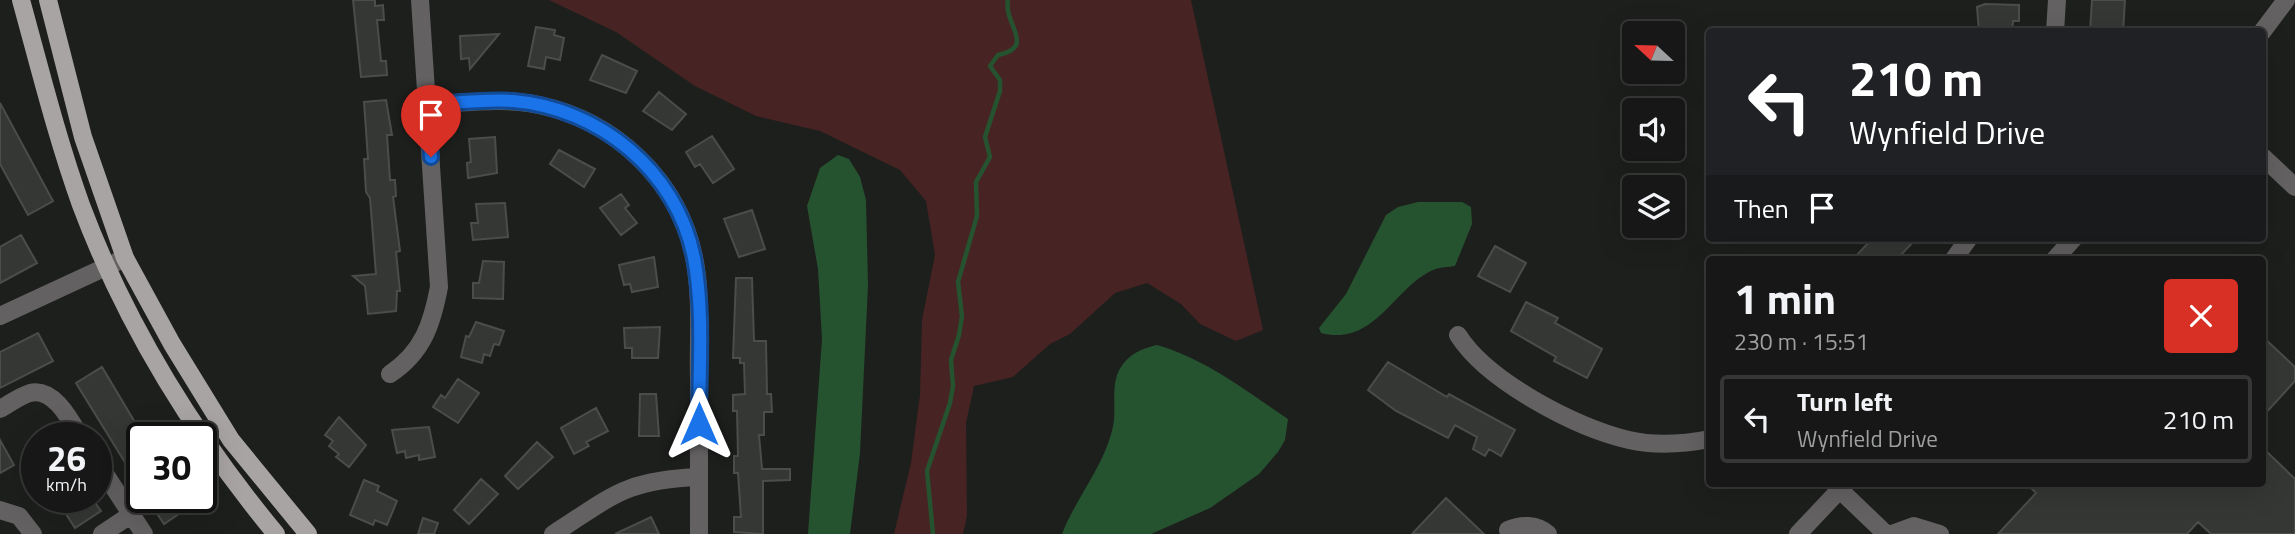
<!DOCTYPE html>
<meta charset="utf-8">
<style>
body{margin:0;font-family:"Titillium Web",sans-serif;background:#1f201f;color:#f1f3f6;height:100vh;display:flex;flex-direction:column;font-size:26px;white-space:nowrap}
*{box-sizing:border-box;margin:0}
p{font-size:23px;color:#9e9fa1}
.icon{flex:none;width:38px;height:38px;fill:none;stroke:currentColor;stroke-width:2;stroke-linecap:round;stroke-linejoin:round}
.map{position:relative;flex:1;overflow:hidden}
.sheet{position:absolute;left:1706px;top:256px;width:560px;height:231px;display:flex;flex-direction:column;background:#161716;border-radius:7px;box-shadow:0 7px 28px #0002,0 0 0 2px #353635}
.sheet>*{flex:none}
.guide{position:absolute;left:1706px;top:28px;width:560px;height:214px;border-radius:7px;box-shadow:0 7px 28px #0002,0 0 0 2px #353635;background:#202124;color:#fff;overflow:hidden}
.needle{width:46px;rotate:292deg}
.fabs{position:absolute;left:1622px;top:21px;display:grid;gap:14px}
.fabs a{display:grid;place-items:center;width:63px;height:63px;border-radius:7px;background:#161716;box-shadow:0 7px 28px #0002,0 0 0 2px #353635;font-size:35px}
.speed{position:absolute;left:21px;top:422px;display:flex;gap:14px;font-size:35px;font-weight:700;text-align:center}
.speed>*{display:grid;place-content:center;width:91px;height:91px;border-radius:50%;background:#161716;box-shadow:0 7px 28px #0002,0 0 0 2px #353635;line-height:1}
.speed small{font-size:18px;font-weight:400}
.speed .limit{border:4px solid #111;border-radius:10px;background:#fff;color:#111}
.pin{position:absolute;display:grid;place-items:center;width:60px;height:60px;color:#fff;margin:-72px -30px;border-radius:50% 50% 50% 0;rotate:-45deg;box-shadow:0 0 7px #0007}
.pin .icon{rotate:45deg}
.me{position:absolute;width:77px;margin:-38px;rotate:0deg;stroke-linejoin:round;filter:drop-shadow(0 0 5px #0008)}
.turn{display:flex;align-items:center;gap:24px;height:147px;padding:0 28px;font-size:32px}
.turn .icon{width:91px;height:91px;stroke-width:2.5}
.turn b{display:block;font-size:49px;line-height:60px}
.then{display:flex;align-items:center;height:66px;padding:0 28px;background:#0003;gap:14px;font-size:26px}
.round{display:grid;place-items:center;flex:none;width:74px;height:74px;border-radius:7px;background:#1f201f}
.overview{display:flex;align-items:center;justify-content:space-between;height:119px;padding:0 28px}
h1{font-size:42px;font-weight:700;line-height:52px}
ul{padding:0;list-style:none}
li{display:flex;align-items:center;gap:21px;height:88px;margin:0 14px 10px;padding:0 14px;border:4px solid #353635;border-radius:7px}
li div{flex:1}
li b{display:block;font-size:26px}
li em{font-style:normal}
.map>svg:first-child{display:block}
.green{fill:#472323}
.water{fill:#26532f}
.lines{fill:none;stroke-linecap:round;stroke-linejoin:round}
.stream{stroke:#26532f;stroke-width:4.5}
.building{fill:#343734;stroke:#4a4d4a;stroke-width:2}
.minor{stroke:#636161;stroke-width:18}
.major{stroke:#a9a4a4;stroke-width:18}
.route-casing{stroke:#114b97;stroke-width:18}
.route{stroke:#1a73e8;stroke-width:12}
</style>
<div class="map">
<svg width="2295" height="534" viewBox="0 0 2295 534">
<rect width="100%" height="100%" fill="#1d1f1d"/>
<path class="green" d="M549,0H1191L1263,330L1236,341L1200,324L1181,304L1147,283L1115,293L1070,334L1050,344L1013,377L974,386L966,423L967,516L963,534H894L911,463L920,395L922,320L935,255L926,201L900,170L820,131L756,116L695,86L616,32Z"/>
<path class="water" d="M838,155L849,159L860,177L866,200L868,285L860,453L850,534H808L822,339L818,269L807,206L820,168Z
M1418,202H1462L1471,207L1472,224L1455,266C1449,267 1439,267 1433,270C1394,287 1375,347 1321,333L1319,328L1346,294L1386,215L1398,207Z
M1157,345C1204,358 1248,392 1288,419L1285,440L1278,452L1259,474L1210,508L1151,534H1062C1076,498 1102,469 1112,431C1118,411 1109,385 1121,367C1129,354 1143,348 1157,345Z"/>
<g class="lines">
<path class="stream" d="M933,534L927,471L950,403L953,386L951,360L959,335L962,316L958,282L977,216L976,182L990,157L985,137L1000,91V80L990,66L998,55C1037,47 1003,24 1008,0"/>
</g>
<path class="building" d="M353,0H375V6L383,5L384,20H377L381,61H386L387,75L361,77Z
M2092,0H2125L2123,32H2090Z
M1985,4L2019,5V21H2013L2012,32H1979L1977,7Z
M536,27L555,30L554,35L564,38L560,60L546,57L544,69L528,66Z
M499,34L470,69L469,58L461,59L460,36Z
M602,55L637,71L626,93L590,80Z
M659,92L686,114L672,130L643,111Z
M386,100L392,135H387L390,180H395L396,196L393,197L400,251L396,252L400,291H397L396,311L368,314L365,286L353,276L376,274L370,198L366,192L364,159H368L364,102Z
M0,103L53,201L28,215L0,164Z
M712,136L734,169L713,183L700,164L695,167L686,152Z
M495,137L497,173L468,178L467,163L471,162L469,139Z
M559,150L595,169L584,187L550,164Z
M621,194L629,205L625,208L637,223L621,235L600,208Z
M505,203L508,237L473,240L471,223H478L476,204Z
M752,210L765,249L739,257L724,219Z
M21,235L37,263L0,283V247Z
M1873,238H1917L1897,259H1853Z
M1495,246L1526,263L1510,292L1478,276Z
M654,257L658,287L632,292L630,284L624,285L619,265Z
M483,261L504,262L503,299L473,298V283H479Z
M736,278H752L754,341H766L767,394H771L772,412H764V435H759L762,469H790V480L763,481V534L734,532V517H741L738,473H734V456H738L737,411H733V395L745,394L744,363H740V358H733Z
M1526,302L1558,318L1555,323L1602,349L1587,378L1554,361L1556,357L1511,331Z
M476,322L504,331L499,345L494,344L490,356L484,354L482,363L461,357L466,336L469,337Z
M660,327L658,358H632V348H625L624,328Z
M38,333L53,361L0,388V352Z
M2263,337L2295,367V381L2263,416Z
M1388,362L1447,397L1449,394L1515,430L1501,456L1489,449L1485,456L1473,449L1477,437L1455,425L1448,438L1396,411L1368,390Z
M102,367L142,434V490L76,383Z
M458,379L479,393L458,423L433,407L441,395L445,398Z
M640,394H656L659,436H639Z
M596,408L608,431L586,442L589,446L574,454L561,428Z
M339,417L366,445L349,467L336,457L339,454L329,446L333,441L325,435Z
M429,427L435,457L419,460V455L406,458L405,451L397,453L392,430Z
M0,440L14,465L0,473Z
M537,442L553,457L518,489L505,476Z
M2263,448L2295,479V534H2211L2198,522L2187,534H1998L2036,493L2026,483H2263Z
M481,479L498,494L469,524L454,510Z
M364,480L379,486L377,491L397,501L387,525L375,520L373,525L350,515Z
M55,497H91L101,511L75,528Z
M146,497H182L189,507L164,524Z
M1446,498L1484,534H1412Z
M651,517L659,534H615Z
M423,518L438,523L434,534H418Z"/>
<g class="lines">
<path class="minor" d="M2055,32L2057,0
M2262,32L2286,0
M427,105C464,103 503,97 539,105C615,121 678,180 694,257C702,296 698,339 699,379C699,431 699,482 699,534
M2263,157L2295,187
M1954,259L1969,238
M2055,259L2074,238
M0,316L125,258
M1458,335C1487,381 1576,428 1629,440C1655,446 1684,444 1710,439
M390,374C423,352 432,324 439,287L420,0
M0,409C9,404 20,396 30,393C54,387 71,421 81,438
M96,460L144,534
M1840,490L1886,534
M0,510L19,516L33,534
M1508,530C1521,524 1537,524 1548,534
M102,534L132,514
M553,534C613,496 624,480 699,477
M1798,534L1846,483
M1892,534L1914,526L1940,534"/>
<path class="major" d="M21,0C40,69 57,138 81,205C126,325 195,436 276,534
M48,0L83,137L125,258L172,344L231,440L308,534"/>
</g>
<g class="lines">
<g class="route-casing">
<path id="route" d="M431,157L427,105C455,103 485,99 513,101C599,108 677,171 694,258C704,311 699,369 699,424"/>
</g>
<use href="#route" class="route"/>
</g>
</svg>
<div class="fabs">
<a><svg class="needle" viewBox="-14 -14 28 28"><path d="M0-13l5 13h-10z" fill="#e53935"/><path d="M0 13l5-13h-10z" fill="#9e9fa1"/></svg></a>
<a><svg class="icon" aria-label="sound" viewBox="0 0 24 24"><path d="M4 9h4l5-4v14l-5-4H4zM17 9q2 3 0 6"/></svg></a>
<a><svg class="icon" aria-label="layers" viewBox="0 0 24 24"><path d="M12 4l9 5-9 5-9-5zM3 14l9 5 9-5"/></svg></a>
</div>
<div class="speed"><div>26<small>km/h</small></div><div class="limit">30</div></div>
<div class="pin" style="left:431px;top:157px;background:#d93025"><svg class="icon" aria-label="arrive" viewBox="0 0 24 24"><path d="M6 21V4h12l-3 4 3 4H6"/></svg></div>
<svg class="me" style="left:699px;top:424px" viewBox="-20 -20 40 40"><path d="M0-17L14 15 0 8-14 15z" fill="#1a73e8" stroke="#fff" stroke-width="4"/></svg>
<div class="guide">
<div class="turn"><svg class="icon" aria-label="left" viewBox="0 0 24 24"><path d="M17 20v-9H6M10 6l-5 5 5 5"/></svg><div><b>210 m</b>Wynfield Drive</div></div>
<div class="then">Then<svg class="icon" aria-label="arrive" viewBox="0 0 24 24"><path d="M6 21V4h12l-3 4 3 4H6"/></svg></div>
</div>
<section class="sheet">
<div class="overview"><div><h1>1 min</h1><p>230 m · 15:51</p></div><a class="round" style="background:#d93025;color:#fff"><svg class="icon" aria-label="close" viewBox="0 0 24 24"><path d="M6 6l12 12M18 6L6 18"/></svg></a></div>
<ul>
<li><svg class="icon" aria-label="left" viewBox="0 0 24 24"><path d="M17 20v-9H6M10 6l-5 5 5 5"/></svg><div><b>Turn left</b><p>Wynfield Drive</p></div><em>210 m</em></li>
</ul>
</section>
</div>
